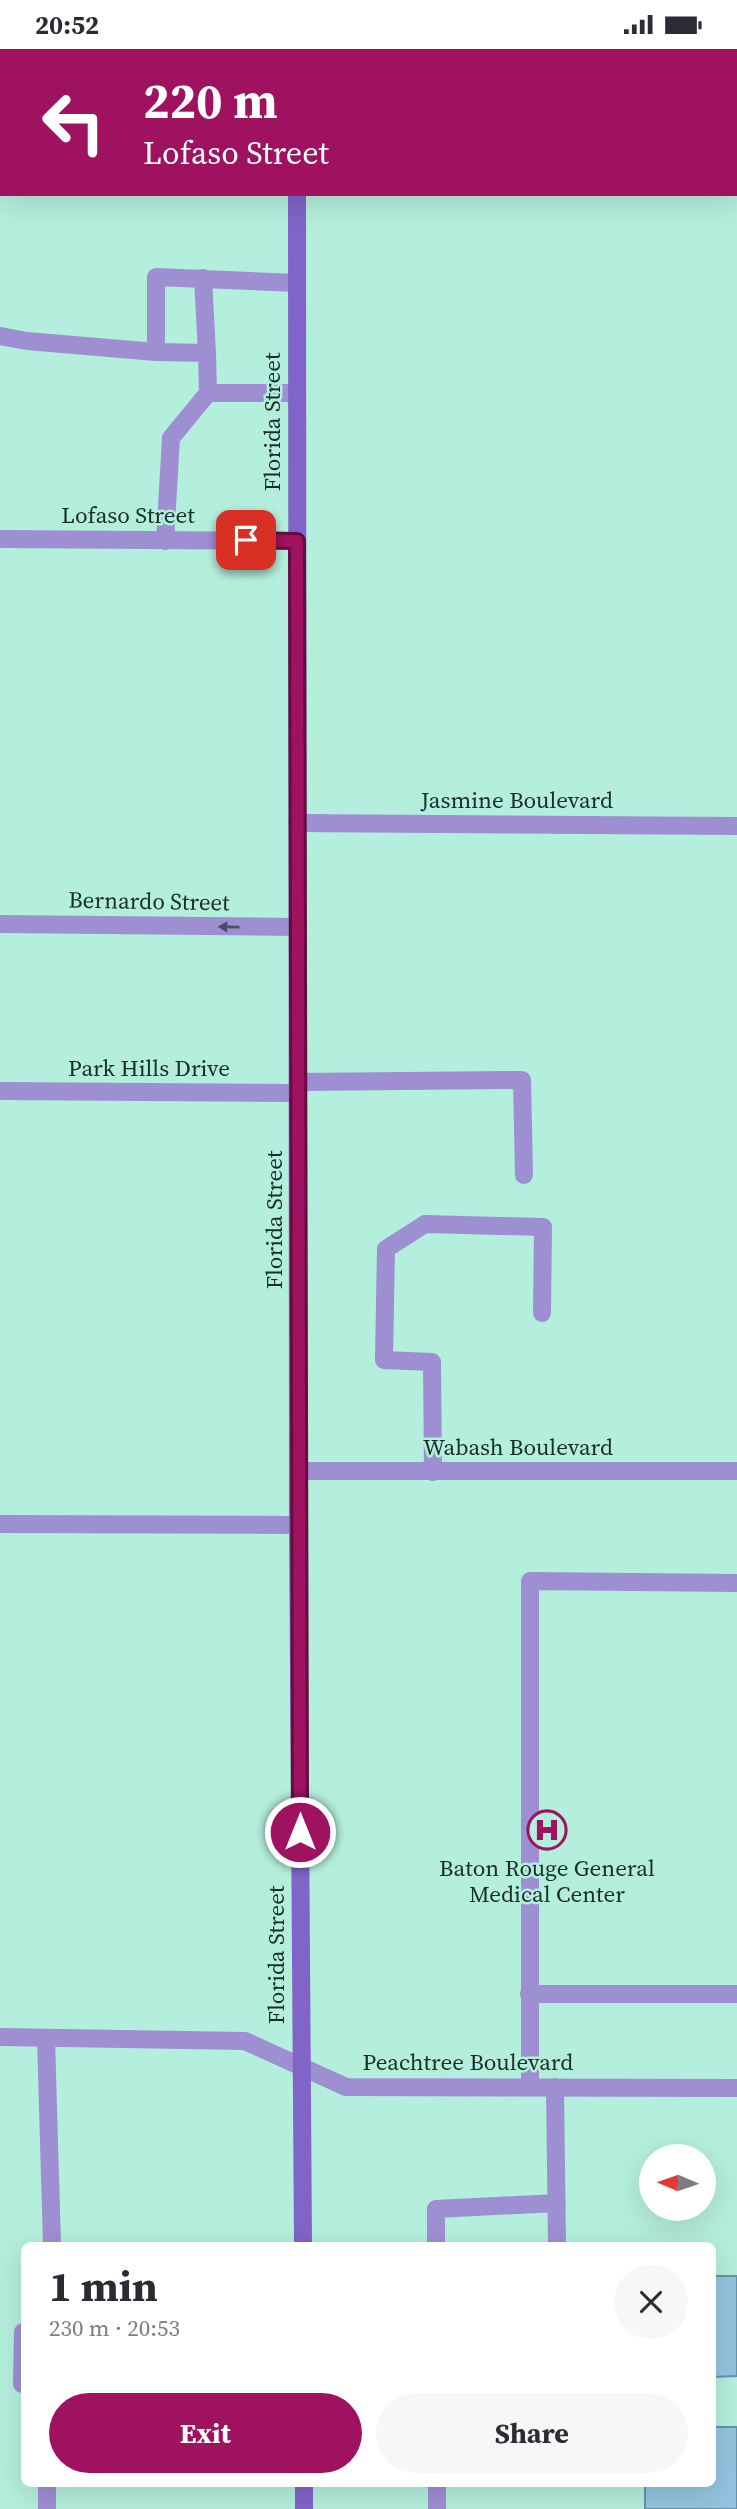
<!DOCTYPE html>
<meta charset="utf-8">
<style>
body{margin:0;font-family:"Source Serif 4",serif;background:#f7f7f7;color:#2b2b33;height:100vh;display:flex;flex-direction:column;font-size:26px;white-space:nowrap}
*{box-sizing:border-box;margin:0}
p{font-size:23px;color:#7c7c81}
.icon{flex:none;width:38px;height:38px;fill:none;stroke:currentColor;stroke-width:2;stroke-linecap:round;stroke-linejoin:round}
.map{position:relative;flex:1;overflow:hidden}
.sheet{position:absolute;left:21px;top:2193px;width:695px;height:245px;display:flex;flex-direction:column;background:#fff;border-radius:10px;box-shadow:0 7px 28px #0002}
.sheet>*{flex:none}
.top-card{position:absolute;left:0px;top:0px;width:738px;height:147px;box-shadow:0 7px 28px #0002;background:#9e125f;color:#fff;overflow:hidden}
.needle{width:46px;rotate:272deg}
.fabs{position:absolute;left:639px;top:2095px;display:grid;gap:14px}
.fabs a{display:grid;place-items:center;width:77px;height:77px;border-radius:50%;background:#fff;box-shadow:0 7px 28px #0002;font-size:35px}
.pin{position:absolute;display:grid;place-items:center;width:60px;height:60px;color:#fff;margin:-30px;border-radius:14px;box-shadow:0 4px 10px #0006}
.me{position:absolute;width:77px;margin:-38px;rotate:0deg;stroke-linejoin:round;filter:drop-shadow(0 0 5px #0008)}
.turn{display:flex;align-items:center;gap:24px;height:147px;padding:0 28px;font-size:32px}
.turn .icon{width:91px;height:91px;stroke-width:2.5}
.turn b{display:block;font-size:49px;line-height:60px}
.round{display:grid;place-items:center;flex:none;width:74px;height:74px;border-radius:37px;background:#f7f7f7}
.head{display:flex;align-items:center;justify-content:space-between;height:119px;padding:0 28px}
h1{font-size:42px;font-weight:700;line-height:52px}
.button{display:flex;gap:14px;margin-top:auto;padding:14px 28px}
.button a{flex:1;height:80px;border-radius:42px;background:#9e125f;color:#fff;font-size:28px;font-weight:700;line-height:80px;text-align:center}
.button a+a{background:#f7f7f7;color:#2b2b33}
.status{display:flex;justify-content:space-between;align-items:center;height:49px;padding:0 35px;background:#fff;direction:ltr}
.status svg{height:19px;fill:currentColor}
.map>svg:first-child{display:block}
.building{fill:#94c3df;stroke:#6492ad;stroke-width:2}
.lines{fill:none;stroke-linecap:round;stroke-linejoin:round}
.service{stroke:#9e8ed2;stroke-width:18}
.minor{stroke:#9e8ed2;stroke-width:18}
.secondary{stroke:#8064c8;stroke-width:18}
.oneway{fill:#475064}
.route-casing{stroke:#670c3e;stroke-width:18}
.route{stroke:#9e125f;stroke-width:12}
.labels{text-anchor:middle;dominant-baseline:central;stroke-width:5;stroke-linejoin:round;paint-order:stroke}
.street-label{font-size:23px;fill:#182f28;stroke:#b4eedc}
.poi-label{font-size:23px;fill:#182f28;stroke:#b4eedc}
</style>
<div class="status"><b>20:52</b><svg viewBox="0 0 49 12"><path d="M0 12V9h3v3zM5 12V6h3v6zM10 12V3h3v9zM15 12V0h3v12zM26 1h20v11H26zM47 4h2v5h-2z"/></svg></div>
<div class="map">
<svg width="737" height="2460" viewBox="0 0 737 2460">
<rect width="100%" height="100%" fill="#b4eedc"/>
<path class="building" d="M712,2227H737V2327L712,2328Z
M712,2378H737V2460H645V2434H712Z"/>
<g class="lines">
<path class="service" d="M0,287L27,292L156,303V228L297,234
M156,303L207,304L203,229
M207,304L208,344H296
M165,492L171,389L208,344
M298,1033L522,1031L524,1126
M433,1423L432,1313L384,1311L386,1200L425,1175L543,1178L542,1264
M529,1945H737
M46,1989L52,2196
M530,2038V1532L737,1534
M555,2038L557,2196
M436,2196V2160L557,2154
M23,2283L22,2335H24
M437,2434V2460
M47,2460V2434"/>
<path class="minor" d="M0,490L297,492
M297,774L737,777
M0,875L297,878
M0,1042L298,1044
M298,1422H737
M0,1475L298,1476
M0,1988L245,1992L346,2038L737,2039"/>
<path class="secondary" d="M297,2V0
M297,145L298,1476L303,2196
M304,2434V2460"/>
</g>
<defs><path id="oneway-solid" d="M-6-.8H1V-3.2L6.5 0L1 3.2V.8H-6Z" transform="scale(1.75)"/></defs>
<use class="oneway" href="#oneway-solid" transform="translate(229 878) rotate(-179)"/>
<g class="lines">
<g class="route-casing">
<path id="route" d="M246,491L297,492L300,1783"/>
</g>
<use href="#route" class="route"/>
</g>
<defs>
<g id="hospital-ring" transform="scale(2.0125)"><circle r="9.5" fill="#b4eedc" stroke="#9e125f" stroke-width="1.5"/><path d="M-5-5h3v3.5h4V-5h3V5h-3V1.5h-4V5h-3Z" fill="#9e125f"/></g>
</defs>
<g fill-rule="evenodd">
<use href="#hospital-ring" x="547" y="1781"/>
</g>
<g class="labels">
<g class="street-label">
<text transform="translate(272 373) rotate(-90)">Florida Street</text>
<text x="128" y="466">Lofaso Street</text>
<text x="517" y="751">Jasmine Boulevard</text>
<text transform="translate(149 852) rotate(1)">Bernardo Street</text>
<text x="149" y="1019">Park Hills Drive</text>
<text transform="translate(274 1171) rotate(-90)">Florida Street</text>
<text x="518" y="1398">Wabash Boulevard</text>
<text transform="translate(276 1906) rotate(-90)">Florida Street</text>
<text x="468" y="2013">Peachtree Boulevard</text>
</g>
<g class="poi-label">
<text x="547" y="1819">Baton Rouge General<tspan x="547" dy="26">Medical Center</tspan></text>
</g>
</g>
</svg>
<div class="fabs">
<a><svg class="needle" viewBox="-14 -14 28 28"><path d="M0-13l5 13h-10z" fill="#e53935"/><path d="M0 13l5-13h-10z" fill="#7c7c81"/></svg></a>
</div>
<div class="pin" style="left:246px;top:491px;background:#d93025"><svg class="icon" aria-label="arrive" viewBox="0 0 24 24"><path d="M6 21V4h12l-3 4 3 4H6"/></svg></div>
<svg class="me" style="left:300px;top:1783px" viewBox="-20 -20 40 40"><circle r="17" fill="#9e125f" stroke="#fff" stroke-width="3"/><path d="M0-11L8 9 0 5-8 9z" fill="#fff"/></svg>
<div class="top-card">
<div class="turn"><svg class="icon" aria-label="left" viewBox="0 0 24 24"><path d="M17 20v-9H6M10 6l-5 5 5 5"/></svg><div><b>220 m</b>Lofaso Street</div></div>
</div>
<section class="sheet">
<div class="head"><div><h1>1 min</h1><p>230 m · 20:53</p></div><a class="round"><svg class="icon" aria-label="close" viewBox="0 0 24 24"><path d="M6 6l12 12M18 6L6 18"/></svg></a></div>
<div class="button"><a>Exit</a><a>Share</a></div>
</section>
</div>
